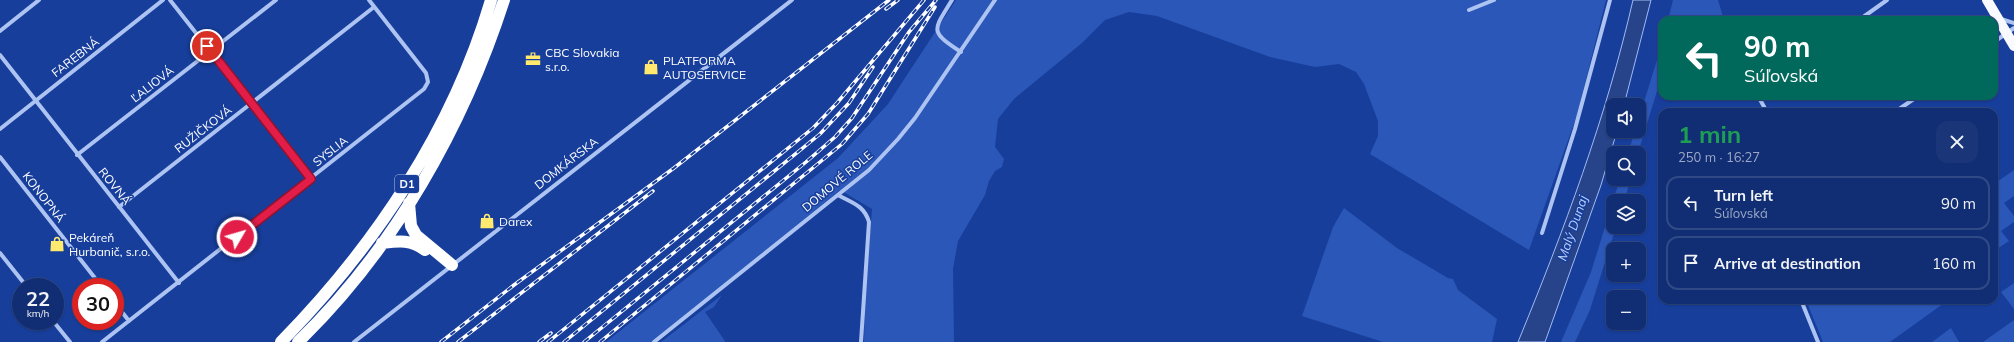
<!DOCTYPE html>
<meta charset="utf-8">
<style>
body{margin:0;font-family:Mulish,sans-serif;background:#1a3679;color:#f1f3f6;height:100vh;display:flex;flex-direction:column;font-size:15px;white-space:nowrap}
*{box-sizing:border-box;margin:0}
p{font-size:13px;color:#9ca8c5}
.icon{flex:none;width:22px;height:22px;fill:none;stroke:currentColor;stroke-width:2;stroke-linecap:round;stroke-linejoin:round}
.map{position:relative;flex:1;overflow:hidden}
.sheet{position:absolute;left:1658px;top:108px;width:340px;height:196px;display:flex;flex-direction:column;background:#112e74;border-radius:12px;box-shadow:0 1px 3px #0004,0 0 0 1px #304a86}
.sheet>*{flex:none}
.hud{position:absolute;left:1658px;top:16px;width:340px;height:84px;border-radius:12px;box-shadow:0 1px 3px #0004,0 0 0 1px #304a86;background:#00695c;color:#fff;overflow:hidden}
.fabs{position:absolute;left:1606px;top:98px;display:grid;gap:8px}
.fabs a{display:grid;place-items:center;width:40px;height:40px;border-radius:8px;background:#112e74;box-shadow:0 1px 3px #0004,0 0 0 1px #304a86;font-size:20px}
.speed{position:absolute;left:12px;top:278px;display:flex;gap:8px;font-size:20px;font-weight:700;text-align:center}
.speed>*{display:grid;place-content:center;width:52px;height:52px;border-radius:50%;background:#112e74;box-shadow:0 1px 3px #0004,0 0 0 1px #304a86;line-height:1}
.speed small{font-size:10px;font-weight:400}
.speed .limit{border:6px solid #d22;background:#fff;color:#111}
.pin{position:absolute;display:grid;place-items:center;width:34px;height:34px;color:#fff;margin:-17px;border:2px solid #fff;border-radius:50%;box-shadow:0 1px 4px #0007}
.me{position:absolute;width:44px;margin:-22px;rotate:52deg;stroke-linejoin:round;filter:drop-shadow(0 0 3px #0008)}
.turn{display:flex;align-items:center;gap:14px;height:84px;padding:0 20px;font-size:18px}
.turn .icon{width:52px;height:52px;stroke-width:2.5}
.turn b{display:block;font-size:28px;line-height:34px}
.round{display:grid;place-items:center;flex:none;width:42px;height:42px;border-radius:12px;background:#1a3679}
.head{display:flex;align-items:center;justify-content:space-between;height:68px;padding:0 20px}
h1{font-size:24px;font-weight:700;line-height:30px;color:#1e9e55}
ul{padding:0;list-style:none}
li{display:flex;align-items:center;gap:12px;height:54px;margin:0 8px 6px;padding:0 12px;border:2px solid #304a86;border-radius:12px}
li div{flex:1}
li b{display:block;font-size:15px}
li em{font-style:normal}
.map>svg:first-child{display:block}
.green{fill:#2b57b8}
.water{fill:#27448a;stroke:#a0bbf4}
.lines{fill:none;stroke-linecap:round;stroke-linejoin:round}
.street{stroke:#adc3f2;stroke-width:4}
.primary{stroke:#f8faff;stroke-width:10}
.highway{stroke:#fff;stroke-width:12}
.rail-casing{stroke:#fff;stroke-width:3.5}
.rail{stroke:#173e9b;stroke-width:2;stroke-dasharray:6;stroke-linecap:butt}
.route-casing{stroke:#92132f;stroke-width:10}
.route{stroke:#e11d48;stroke-width:7}
.labels{text-anchor:middle;dominant-baseline:central;stroke-width:3;stroke-linejoin:round;paint-order:stroke}
.shield{fill:#173e9b;stroke:#b9c5e1;stroke-width:1}
.shield-label{font-size:11px;font-weight:bold;fill:#fff}
.poi-label{font-size:12px;fill:#fff;stroke:#173e9b;text-anchor:start}
.street-label{font-size:12px;fill:#fff;stroke:#173e9b}
.water-label{font-size:13px;font-style:italic;fill:#bacef8;stroke:#173e9b}
</style>
<div class="map">
<svg width="2014" height="342" viewBox="0 0 2014 342">
<rect width="100%" height="100%" fill="#173e9b"/>
<path class="green" d="M956,0H1606L1577,115L1529,250L1370,154L1378,136V121L1364,84L1356,72L1339,64L1315,67L1270,57L1157,16L1129,12L1105,20L1082,43L1014,99L998,119L995,147L1004,159L1002,167L995,171L989,181L985,195L958,241L953,269L954,342H864L865,298L872,209L840,190L653,342H606L838,158L888,104Z
M1673,0H1718L1724,20H1668Z
M1662,44V75L1638,153H1628L1635,131H1639V118Z
M2014,170V196L2004,203L2014,216V222L2001,231L2009,241L1994,251V184Z
M1620,179H1631L1624,201H1613Z
M1613,201V227H1616L1590,310L1575,342H1561L1591,272Z
M1344,208L1397,248L1448,278L1453,279L1458,290L1497,319L1492,342H1383L1302,316L1333,227Z
M2014,283V309L2001,292Z
M722,295L714,307L705,312L725,341L724,342H661Z
M1806,300H1946L1947,301L1890,342H1823Z
M2014,320V342H1983Z
M1951,328L1959,342H1932Z"/>
<path class="water" d="M1633,0H1651L1624,105H1613V131H1617L1601,185L1545,342H1518C1564,230 1606,118 1633,0Z"/>
<g class="lines">
<path class="street" d="M170,0L311,179
M952,0C933,31 929,31 961,52
M1469,10L1494,0
M2001,19L2014,23
M1859,20L1887,0
M0,31L39,0
M1994,42L2014,28
M0,55L179,283
M1758,96L1767,112
M1895,112L1918,96
M0,129L163,0
M77,155L276,0
M0,157L102,287
M838,195C852,203 864,205 869,222L861,342
M119,207L374,7
M1542,233L1575,129L1610,0
M0,253L27,287
M1801,300L1818,342
M115,303L129,321
M53,321L70,342
M102,342L424,89L428,82L426,73L369,0
M354,342L792,0
M654,342L869,170L898,139L915,118L995,0"/>
<path class="primary" d="M1987,0L2014,46"/>
<path class="highway" d="M409,203L411,226L416,235L452,265
M382,243C398,241 411,239 425,250
M281,342C375,246 453,130 491,0
M298,342C394,249 463,127 504,0"/>
<g class="rail-casing">
<path id="rail" d="M886,9L898,0
M441,342L514,285L674,168L889,0
M458,342L653,191
M539,342L551,333
M548,342L813,128L837,103L924,0
M564,342L820,134L849,103L873,67
M584,342L806,162L835,137L852,118L909,32L936,0
M600,342L842,144L868,114L935,7"/>
</g>
<use href="#rail" class="rail"/>
</g>
<g class="lines">
<g class="route-casing">
<path id="route" d="M207,46L311,179L237,237"/>
</g>
<use href="#route" class="route"/>
</g>
<defs>
<g id="office-bare" transform="scale(1.2)"><path d="M-6-3h4V-5.5h4V-3h4V5H-6ZM-1-4.5V-3h2v-1.5ZM-6 0V1H6V0Z" fill="#ffe96e" stroke="#173e9b" stroke-width="2.5" paint-order="stroke"/></g>
<g id="shop-bare" transform="scale(1.2)"><path d="M-5-2.5h2.3a2.7 3.5 0 0 1 5.4 0H5L5.5 6h-11ZM-1.5-2.5h3a1.5 2.3 0 0 0-3 0Z" fill="#ffe96e" stroke="#173e9b" stroke-width="2.5" paint-order="stroke"/></g>
</defs>
<g fill-rule="evenodd">
<use href="#office-bare" x="533" y="59"/>
<use href="#shop-bare" x="651" y="67"/>
<use href="#shop-bare" x="487" y="221"/>
<use href="#shop-bare" x="57" y="244"/>
</g>
<g class="labels">
<rect class="shield" x="395" y="175" width="24" height="18" rx="3"/>
<g class="shield-label">
<text x="407" y="184">D1</text>
</g>
<g class="poi-label">
<text x="545" y="52">CBC Slovakia<tspan x="545" dy="14">s.r.o.</tspan></text>
<text x="663" y="60">PLATFORMA<tspan x="663" dy="14">AUTOSERVICE</tspan></text>
<text x="499" y="221">Darex</text>
<text x="69" y="237">Pekáreň<tspan x="69" dy="14">Hurbanič, s.r.o.</tspan></text>
</g>
<g class="street-label">
<text transform="translate(75 57) rotate(-38)">FAREBNÁ</text>
<text transform="translate(152 84) rotate(-38)">ĽALIOVÁ</text>
<text transform="translate(203 129) rotate(-38)">RUŽIČKOVÁ</text>
<text transform="translate(330 151) rotate(-38)">SYSLIA</text>
<text transform="translate(566 163) rotate(-38)">DOMKÁRSKA</text>
<text transform="translate(837 181) rotate(-40)">DOMOVÉ ROLE</text>
<text transform="translate(115 186) rotate(51)">ROVNÁ</text>
<text transform="translate(44 197) rotate(52)">KONOPNÁ</text>
</g>
<g class="water-label">
<text transform="translate(1572 228) rotate(-71)">Malý Dunaj</text>
</g>
</g>
</svg>
<div class="fabs">
<a><svg class="icon" aria-label="sound" viewBox="0 0 24 24"><path d="M4 9h4l5-4v14l-5-4H4zM17 9q2 3 0 6"/></svg></a>
<a><svg class="icon" aria-label="search" viewBox="0 0 24 24"><circle cx="10" cy="10" r="6"/><path d="M15 15l6 6"/></svg></a>
<a><svg class="icon" aria-label="layers" viewBox="0 0 24 24"><path d="M12 4l9 5-9 5-9-5zM3 14l9 5 9-5"/></svg></a>
<a>+</a>
<a>−</a>
</div>
<div class="speed"><div>22<small>km/h</small></div><div class="limit">30</div></div>
<div class="pin" style="left:207px;top:46px;background:#d93025"><svg class="icon" aria-label="arrive" viewBox="0 0 24 24"><path d="M6 21V4h12l-3 4 3 4H6"/></svg></div>
<svg class="me" style="left:237px;top:237px" viewBox="-20 -20 40 40"><circle r="17" fill="#e11d48" stroke="#fff" stroke-width="3"/><path d="M0-11L8 9 0 5-8 9z" fill="#fff"/></svg>
<div class="hud">
<div class="turn"><svg class="icon" aria-label="left" viewBox="0 0 24 24"><path d="M17 20v-9H6M10 6l-5 5 5 5"/></svg><div><b>90 m</b>Súľovská</div></div>
</div>
<section class="sheet">
<div class="head"><div><h1>1 min</h1><p>250 m · 16:27</p></div><a class="round"><svg class="icon" aria-label="close" viewBox="0 0 24 24"><path d="M6 6l12 12M18 6L6 18"/></svg></a></div>
<ul>
<li><svg class="icon" aria-label="left" viewBox="0 0 24 24"><path d="M17 20v-9H6M10 6l-5 5 5 5"/></svg><div><b>Turn left</b><p>Súľovská</p></div><em>90 m</em></li>
<li><svg class="icon" aria-label="arrive" viewBox="0 0 24 24"><path d="M6 21V4h12l-3 4 3 4H6"/></svg><div><b>Arrive at destination</b></div><em>160 m</em></li>
</ul>
</section>
</div>
